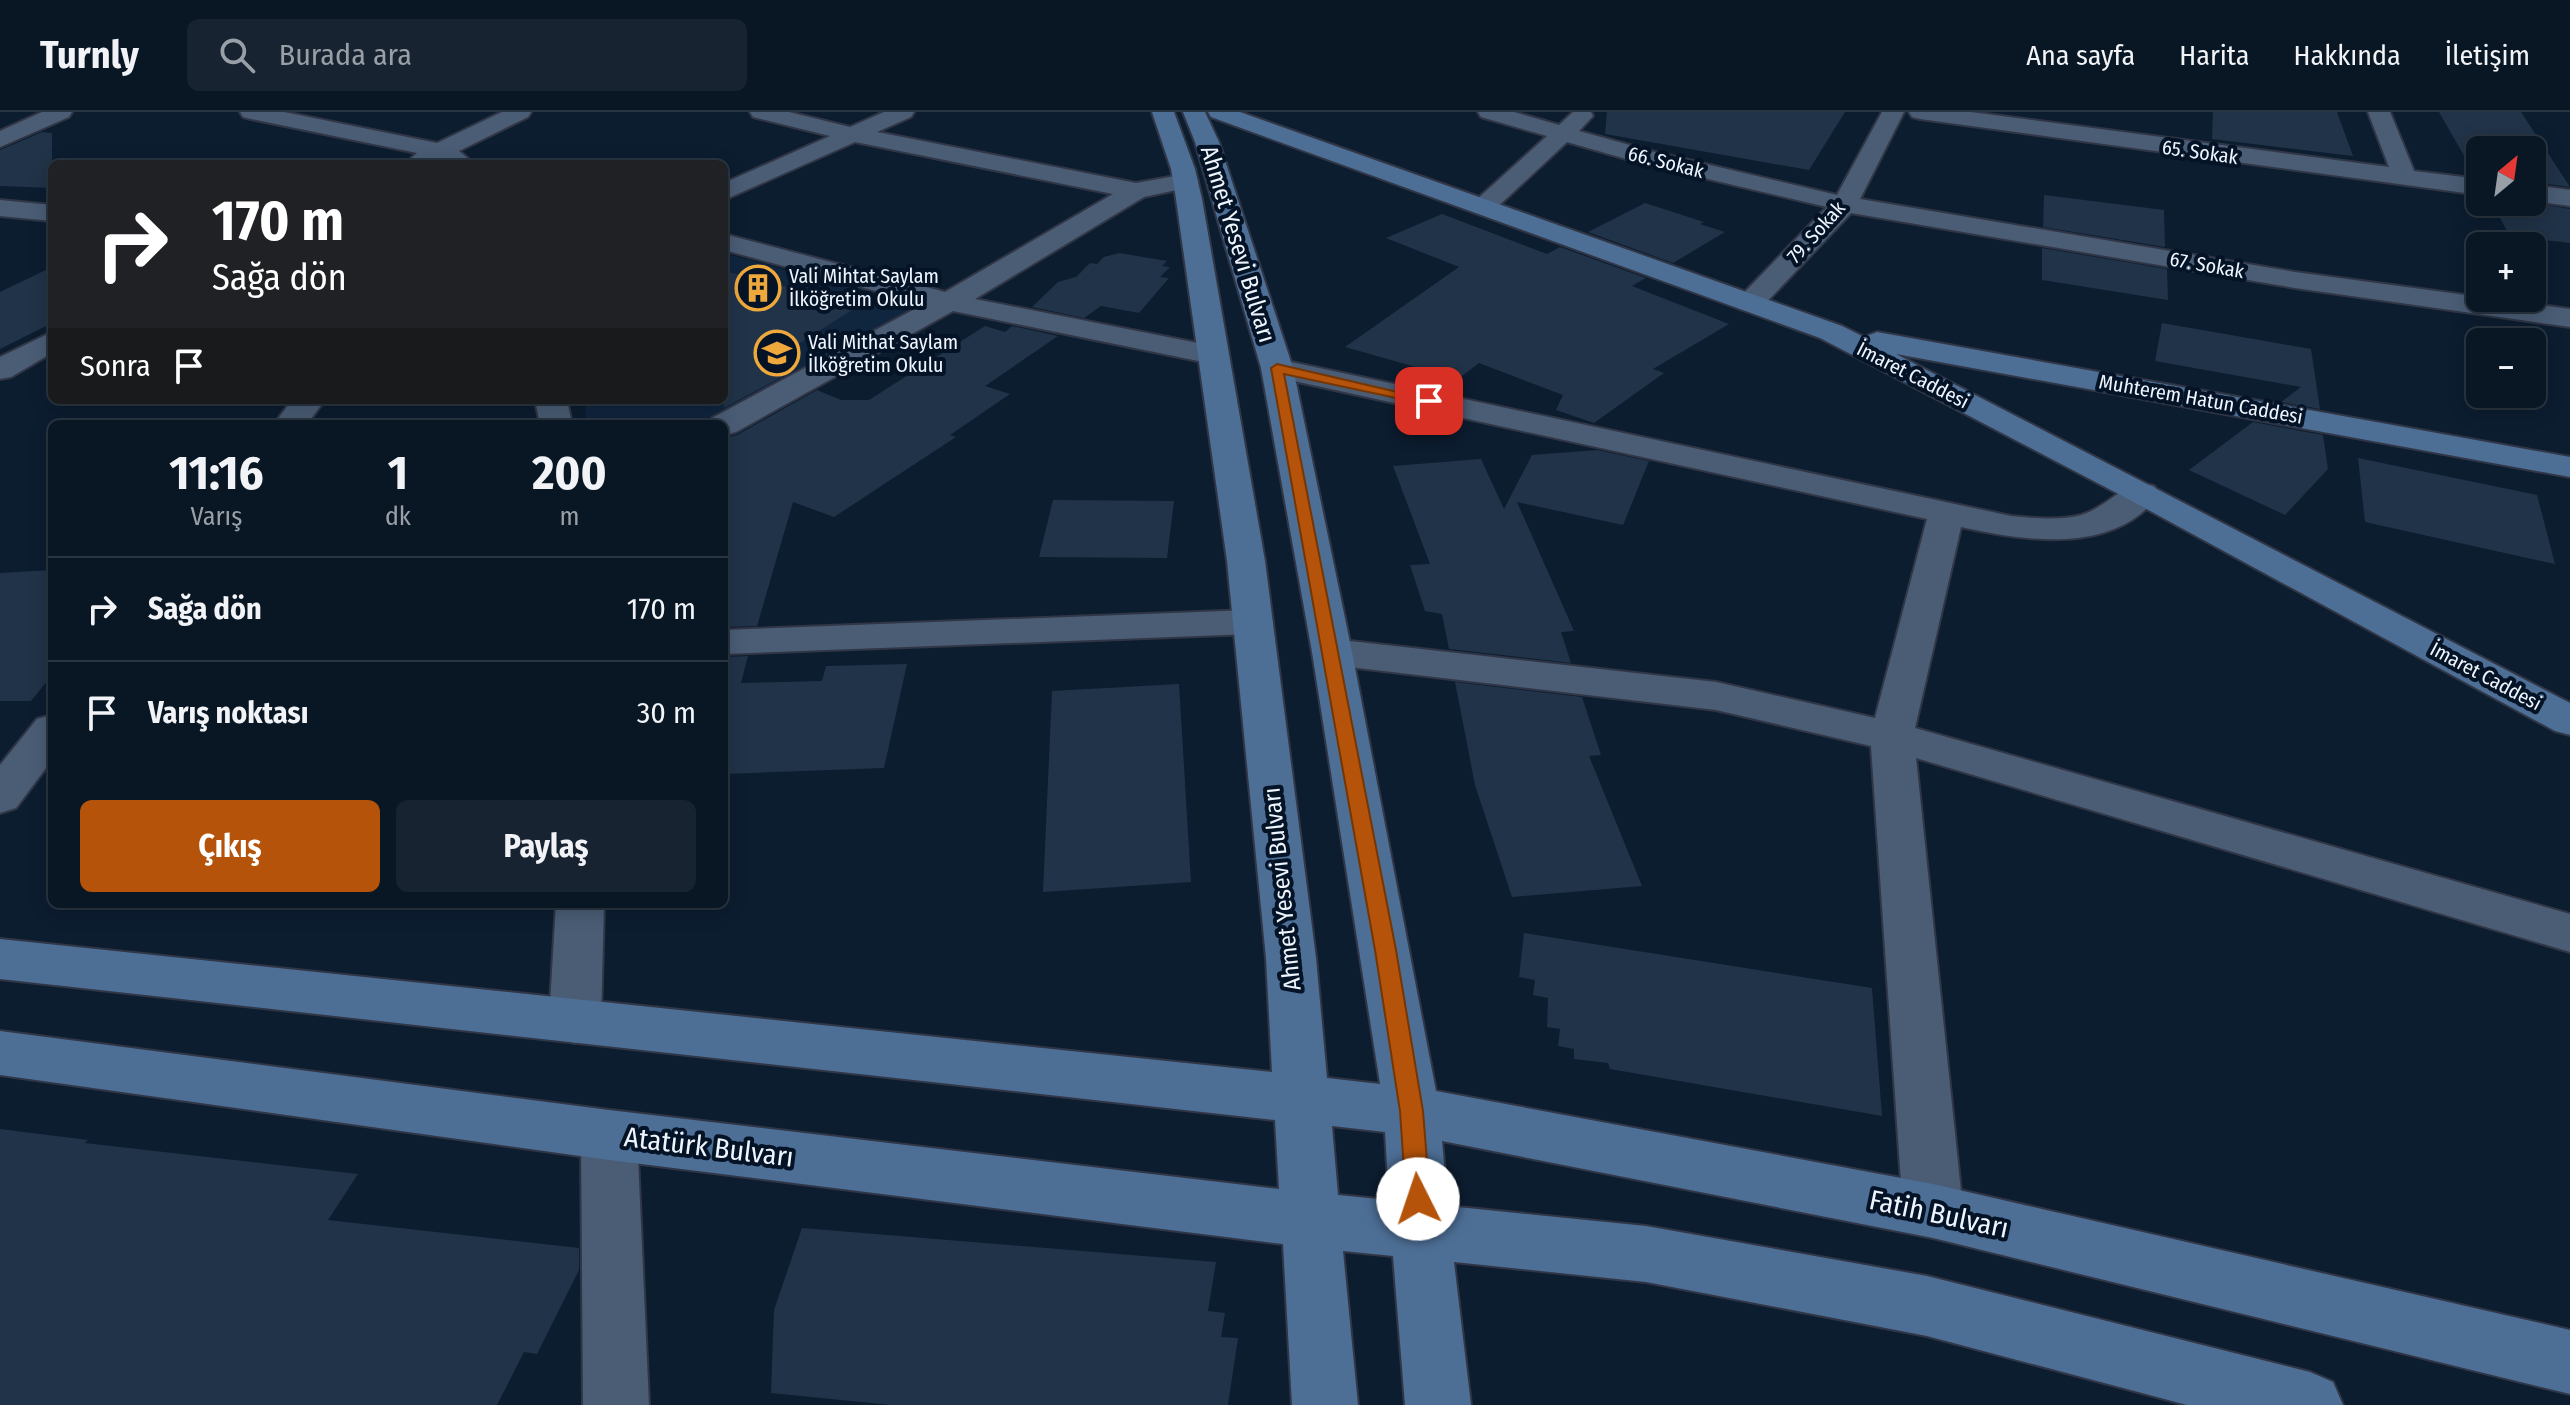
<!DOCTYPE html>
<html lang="tr">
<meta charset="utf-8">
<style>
body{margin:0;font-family:"Fira Sans Condensed",sans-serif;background:#172331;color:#f1f3f6;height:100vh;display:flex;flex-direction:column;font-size:30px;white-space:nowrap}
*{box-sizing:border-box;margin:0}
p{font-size:26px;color:#999fa6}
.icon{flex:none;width:44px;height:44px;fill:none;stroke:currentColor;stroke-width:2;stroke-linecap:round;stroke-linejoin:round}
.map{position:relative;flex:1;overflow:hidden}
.details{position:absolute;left:48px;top:308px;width:680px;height:488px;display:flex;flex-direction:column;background:#091624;border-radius:12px;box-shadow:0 4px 20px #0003,0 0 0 2px #293541}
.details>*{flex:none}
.top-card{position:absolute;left:48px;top:48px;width:680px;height:244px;border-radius:12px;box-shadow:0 4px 20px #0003,0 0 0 2px #293541;background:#202124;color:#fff;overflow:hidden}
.needle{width:52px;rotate:29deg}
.buttons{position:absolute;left:2466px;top:24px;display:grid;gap:16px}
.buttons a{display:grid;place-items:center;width:80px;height:80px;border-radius:12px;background:#091624;box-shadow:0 4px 20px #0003,0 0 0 2px #293541;font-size:40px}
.pin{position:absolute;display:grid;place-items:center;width:68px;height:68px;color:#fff;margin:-34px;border-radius:16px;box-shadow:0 4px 12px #0006}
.me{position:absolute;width:88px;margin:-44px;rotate:356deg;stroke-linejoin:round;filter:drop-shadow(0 0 6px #0008)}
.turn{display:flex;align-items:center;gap:28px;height:168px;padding:0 32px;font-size:36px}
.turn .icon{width:104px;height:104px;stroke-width:2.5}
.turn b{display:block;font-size:56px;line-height:68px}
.then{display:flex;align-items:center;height:76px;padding:0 32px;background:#0003;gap:16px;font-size:30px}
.eta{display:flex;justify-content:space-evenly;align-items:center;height:136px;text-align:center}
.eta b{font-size:48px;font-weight:700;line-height:56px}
.cta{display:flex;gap:16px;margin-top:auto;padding:16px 32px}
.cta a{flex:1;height:92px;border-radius:12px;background:#b45309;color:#fff;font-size:32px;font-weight:700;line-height:92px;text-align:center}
.cta a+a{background:#172331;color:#f1f3f6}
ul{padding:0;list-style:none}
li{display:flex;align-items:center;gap:24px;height:104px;padding:0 32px;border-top:2px solid #293541}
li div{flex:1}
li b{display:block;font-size:30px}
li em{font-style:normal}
header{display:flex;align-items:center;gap:48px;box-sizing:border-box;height:112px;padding:0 40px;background:#091624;border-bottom:2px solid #293541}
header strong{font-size:38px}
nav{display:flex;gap:44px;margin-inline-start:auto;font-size:28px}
.search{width:560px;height:72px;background:#172331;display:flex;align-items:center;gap:20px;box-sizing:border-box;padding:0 28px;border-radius:12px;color:#999fa6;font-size:30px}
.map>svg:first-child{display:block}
.built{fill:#10253e}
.building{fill:#213348}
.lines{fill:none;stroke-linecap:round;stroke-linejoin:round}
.street-casing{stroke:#303646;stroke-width:4}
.secondary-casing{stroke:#303646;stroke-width:4}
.street{fill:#4a5d75;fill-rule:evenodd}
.secondary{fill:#4d6e95;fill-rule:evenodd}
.route{fill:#b45309;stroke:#753606;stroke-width:2}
.labels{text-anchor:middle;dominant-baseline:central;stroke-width:8;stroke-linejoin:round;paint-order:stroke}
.far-street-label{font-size:20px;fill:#eef5fe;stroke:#041326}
.far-poi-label{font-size:20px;fill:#eef5fe;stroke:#041326;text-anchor:start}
.street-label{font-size:24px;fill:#eef5fe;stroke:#041326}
.near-street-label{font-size:28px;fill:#eef5fe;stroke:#041326}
</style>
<header>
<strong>Turnly</strong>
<div class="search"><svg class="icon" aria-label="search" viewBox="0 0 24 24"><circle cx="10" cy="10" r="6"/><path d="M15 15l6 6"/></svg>Burada ara</div>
<nav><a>Ana sayfa</a><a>Harita</a><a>Hakkında</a><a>İletişim</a></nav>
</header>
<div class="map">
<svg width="2570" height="1293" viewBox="0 0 2570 1293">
<rect width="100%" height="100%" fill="#0c1d30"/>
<path class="built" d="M724,141L916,194L701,312H586L585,288H724Z"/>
<path class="building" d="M1607,0H1845L1809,58L1605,22Z
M2213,0H2337L2353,44L2212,27Z
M2439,0H2521L2570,75L2532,70V38H2480V64L2475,63Z
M42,20L52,21V76L0,74V38Z
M2044,83L2164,98L2165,135L2043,115Z
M2491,90H2529L2570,97V131L2510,124Z
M1645,91L1704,110L1700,112L1725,120L1673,151L1588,120Z
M1442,102L1547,142L1560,135L1646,166L1632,174L1729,212L1653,257L1664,261L1594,311L1556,298L1563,283L1479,251L1458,267L1345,235L1459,155L1386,126Z
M2042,136L2167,157L2168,188L2042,168Z
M1119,141L1167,149L1162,154L1170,155L1160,165L1169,166L1139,201L1101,194L1084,206L1032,195L1058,170L1076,165L1090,151L1097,152L1104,145Z
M52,155V211L0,237V180Z
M724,159L860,193L762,255L783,264L724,296Z
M2162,211L2311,237L2320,297L2281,290L2301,275L2155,249Z
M985,214L1005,220L1012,214L1058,224L985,274L1010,282L950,323L956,325L834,405L793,390L757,514L724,515V326L737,323L817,278L841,288H869Z
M2253,310L2323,323L2328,357L2285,403L2189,358Z
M1597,338L1649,349L1623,413L1517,390L1574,519L1561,520L1571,551L1449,537L1442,502L1425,499L1410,453L1430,452L1393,354L1481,347L1504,397L1532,343Z
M2358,346L2537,383L2555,452L2365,410Z
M1053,388L1174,389L1167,446L1039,445Z
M52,458V563L31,589H0V461Z
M748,544L741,571L822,569L826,554L907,552L884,656L724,662V545Z
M1455,570L1582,585L1601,643L1589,644L1642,774L1512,785L1475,673Z
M1179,572L1191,770L1043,780L1052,579Z
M1524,821L1872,876L1882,1004L1610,957L1608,951L1574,947V937L1558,934L1560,917L1547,915L1548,886L1533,883L1535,868L1519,865Z
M0,1017L88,1028L85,1031L358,1062L328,1108L579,1136V1158L537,1242L524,1240L497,1293H0Z
M802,1116L1216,1150L1208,1199L1225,1201L1221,1225L1238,1226L1228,1293H891L771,1281L774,1198Z"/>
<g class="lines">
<g class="street-casing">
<path id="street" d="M42,0H72L69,5L0,35V19Z
M240,0H284L437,31L502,0H531L528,5L459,39L475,52H446L440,48L432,52H412L409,48L417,41L251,7L243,5Z
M750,0H789L850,15L884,0H914L911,5L877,20L1136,71L1186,62L1195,64L1198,69L1195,74L1144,85L975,187L1213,234L1224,237L1228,243L1224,249L1213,252L953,199L736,320L724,323V312H708L712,306L924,192L724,138V122L945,180L1113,82L855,30L724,88V71L830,24L753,5Z
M1478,0H1514L1559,13L1573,0H1591L1593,4L1579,19L1655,40L1837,83L1882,0H1904L1860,87L2295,160L2570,197V215L2295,176L1851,101L1760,197L1750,200L1740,197L1736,191L1740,185L1827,95L1640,51L1567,30L1492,100H1474L1470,95L1474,90L1547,24L1481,5Z
M1909,0H1971L2389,55L2368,0H2390L2414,59L2480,67V83L1920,7L1912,5Z
M2532,73L2570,78V94L2532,89Z
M0,88L52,93V109L0,104Z
M52,220V241L11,265L0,267V245Z
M1277,247L2011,404C2034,406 2059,409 2081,403C2109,395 2125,366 2154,374L2160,381C2116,444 2024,429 1961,415L1915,616L2570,802V840L1916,646L1963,1099L1954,1118L1933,1126L1912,1118L1903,1099L1871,634L1716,598L1332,553L1318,549L1312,540L1318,531L1332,527L1716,570L1875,606L1927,407L1266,263L1261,256L1266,249Z
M292,288H325L307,312H274Z
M535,288H567L572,312H540Z
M1250,498L1264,501L1270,510L1264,519L1250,522L724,542V518Z
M52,603V648L16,696L0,701V653L37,607Z
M556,792H604L601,909L594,924L575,931L556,924L549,909Z
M609,998L629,1006L637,1023L649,1293H583L581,1023L589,1006Z"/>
</g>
<g class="secondary-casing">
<path id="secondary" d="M1152,0H1174L1195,57L1202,87L1265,449L1316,846L1327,966L1380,972L1312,540L1261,256L1195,30L1183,0H1205L1219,30L1293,256L1352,540L1436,979L1933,1072L2570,1218V1282L1933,1126L1442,1029L1448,1094L1646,1114L1927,1164L2310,1260L2333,1270L2343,1293H2187L1927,1224L1646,1170L1454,1150L1471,1293H1405L1393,1144L1343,1139L1358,1293H1292L1283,1132L609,1048L0,963V919L609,998L1279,1077L1275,1008L0,867V827L1272,960L1266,846L1227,449L1176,87L1171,57ZM1332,1014L1385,1020L1389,1088L1338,1083Z
M1208,0H1240L1842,214L1864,225L1877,220L2570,345V365L1896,242L2570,591V623L2555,619L2130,388L1820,226L1211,5Z"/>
</g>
<use href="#street" class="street"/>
<use href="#secondary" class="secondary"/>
</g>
<path class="route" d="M1277,252L1436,289L1429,293L1284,262L1396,838L1423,999L1430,1087L1426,1095L1418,1098L1409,1095L1406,1087L1400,999L1375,838L1271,256Z"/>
<defs>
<g id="building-ring" transform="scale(2.3)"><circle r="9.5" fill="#041326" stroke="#eea83c" stroke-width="1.5"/><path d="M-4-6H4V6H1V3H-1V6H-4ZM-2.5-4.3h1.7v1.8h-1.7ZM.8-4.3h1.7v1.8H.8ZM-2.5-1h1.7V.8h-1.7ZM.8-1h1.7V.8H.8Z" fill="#eea83c"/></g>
<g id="school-ring" transform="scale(2.3)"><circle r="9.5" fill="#041326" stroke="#eea83c" stroke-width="1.5"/><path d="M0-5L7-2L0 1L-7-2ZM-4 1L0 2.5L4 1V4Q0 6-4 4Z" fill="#eea83c"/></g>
</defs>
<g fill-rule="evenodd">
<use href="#building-ring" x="758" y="176"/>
<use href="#school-ring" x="777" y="241"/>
</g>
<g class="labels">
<g class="far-street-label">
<text transform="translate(2200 40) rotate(8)">65. Sokak</text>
<text transform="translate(1666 50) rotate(14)">66. Sokak</text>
<text transform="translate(1816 120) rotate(-48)">79. Sokak</text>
<text transform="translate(2207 153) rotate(10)">67. Sokak</text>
<text transform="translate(1913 263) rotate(27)">İmaret Caddesi</text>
<text transform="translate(2201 287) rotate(10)">Muhterem Hatun Caddesi</text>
<text transform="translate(2486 564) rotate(28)">İmaret Caddesi</text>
</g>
<g class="far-poi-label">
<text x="789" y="164">Vali Mihtat Saylam<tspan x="789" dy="23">İlköğretim Okulu</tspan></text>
<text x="808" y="230">Vali Mithat Saylam<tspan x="808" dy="23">İlköğretim Okulu</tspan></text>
</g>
<g class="street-label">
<text transform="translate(1238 132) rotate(73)">Ahmet Yesevi Bulvarı</text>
<text transform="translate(1282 777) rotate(-96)">Ahmet Yesevi Bulvarı</text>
</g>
<g class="near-street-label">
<text transform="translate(709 1035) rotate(7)">Atatürk Bulvarı</text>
<text transform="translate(1939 1102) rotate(12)">Fatih Bulvarı</text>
</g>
</g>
</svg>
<div class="buttons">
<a><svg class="needle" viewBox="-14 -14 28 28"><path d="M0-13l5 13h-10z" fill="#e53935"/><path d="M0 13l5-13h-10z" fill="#999fa6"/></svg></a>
<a>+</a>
<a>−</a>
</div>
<div class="pin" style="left:1429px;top:289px;background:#d93025"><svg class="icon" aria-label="arrive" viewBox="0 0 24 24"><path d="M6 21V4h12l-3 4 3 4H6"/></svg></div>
<svg class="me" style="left:1418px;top:1087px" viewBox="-20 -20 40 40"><circle r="19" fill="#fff"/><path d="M0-13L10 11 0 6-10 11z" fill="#b45309"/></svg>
<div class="top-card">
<div class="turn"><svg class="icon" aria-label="right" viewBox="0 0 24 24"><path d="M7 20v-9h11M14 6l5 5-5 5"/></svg><div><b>170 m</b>Sağa dön</div></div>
<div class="then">Sonra<svg class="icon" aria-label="arrive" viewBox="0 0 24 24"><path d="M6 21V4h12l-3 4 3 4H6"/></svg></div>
</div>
<section class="details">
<div class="eta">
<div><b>11:16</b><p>Varış</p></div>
<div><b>1</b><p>dk</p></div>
<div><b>200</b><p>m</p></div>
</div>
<ul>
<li><svg class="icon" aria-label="right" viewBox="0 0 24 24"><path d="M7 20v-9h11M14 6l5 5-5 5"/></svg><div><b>Sağa dön</b></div><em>170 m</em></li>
<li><svg class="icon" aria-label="arrive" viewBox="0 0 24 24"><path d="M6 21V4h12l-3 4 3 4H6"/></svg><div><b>Varış noktası</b></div><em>30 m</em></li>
</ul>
<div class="cta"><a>Çıkış</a><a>Paylaş</a></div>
</section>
</div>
